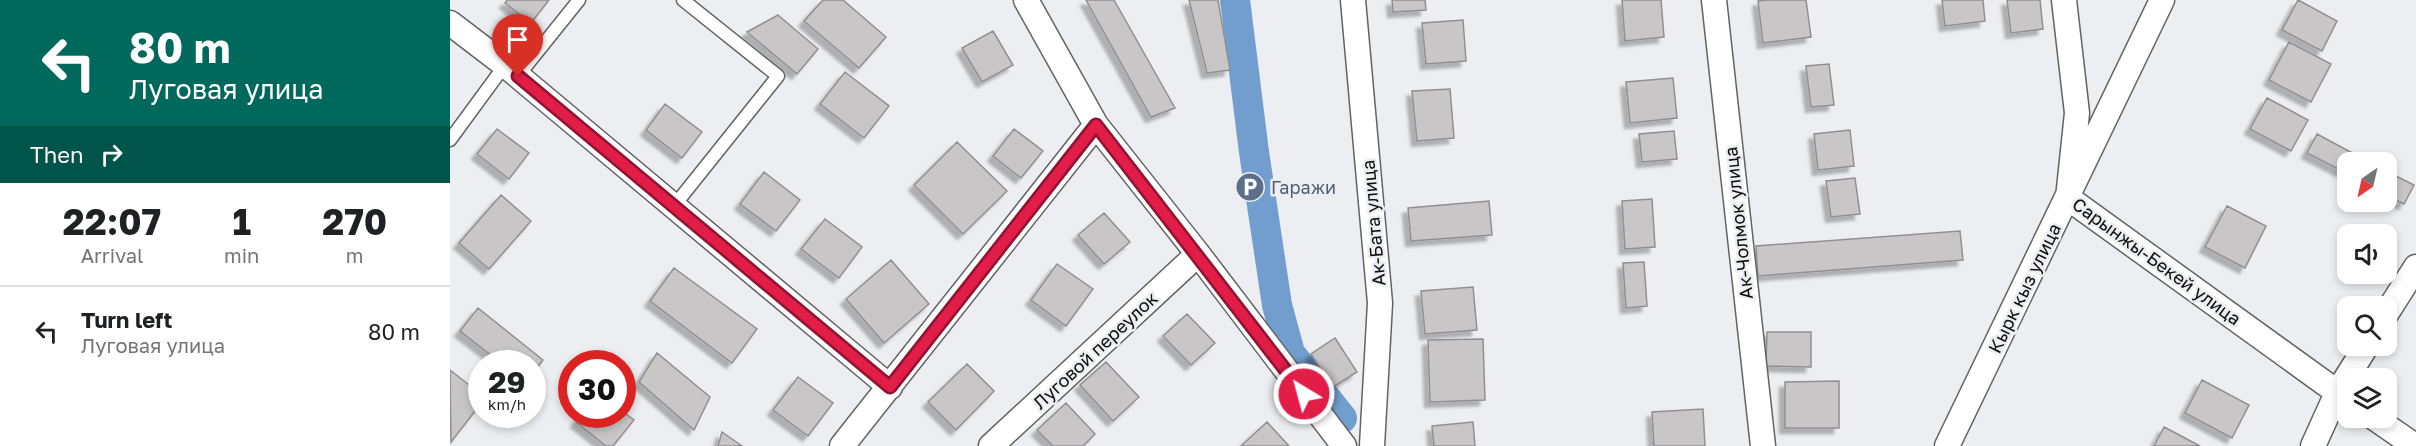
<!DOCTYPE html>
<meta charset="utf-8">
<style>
body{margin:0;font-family:"Golos Text",sans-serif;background:#f2f2f2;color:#202124;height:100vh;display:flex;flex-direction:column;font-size:22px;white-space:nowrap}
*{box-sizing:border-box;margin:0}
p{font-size:20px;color:#757577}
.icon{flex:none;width:33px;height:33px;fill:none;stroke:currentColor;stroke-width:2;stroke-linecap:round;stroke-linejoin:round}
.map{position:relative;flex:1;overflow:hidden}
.sheet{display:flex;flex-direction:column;background:#fff;width:450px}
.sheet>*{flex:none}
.top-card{background:#00695c;color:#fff;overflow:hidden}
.needle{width:39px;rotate:214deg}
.buttons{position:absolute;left:1887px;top:152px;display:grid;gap:12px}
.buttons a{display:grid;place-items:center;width:60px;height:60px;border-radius:12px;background:#fff;box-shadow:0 3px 9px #0003;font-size:30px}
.speed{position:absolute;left:18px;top:350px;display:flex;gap:12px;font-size:30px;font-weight:700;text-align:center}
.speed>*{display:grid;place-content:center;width:78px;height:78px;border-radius:50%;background:#fff;box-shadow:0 3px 9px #0003;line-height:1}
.speed small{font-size:15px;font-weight:400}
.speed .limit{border:9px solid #d22;background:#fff;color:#111}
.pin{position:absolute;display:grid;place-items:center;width:51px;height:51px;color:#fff;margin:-62px -26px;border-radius:50% 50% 50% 0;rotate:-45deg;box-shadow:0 0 6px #0007}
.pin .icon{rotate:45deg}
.me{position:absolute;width:66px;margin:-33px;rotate:323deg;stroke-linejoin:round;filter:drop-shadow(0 0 4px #0008)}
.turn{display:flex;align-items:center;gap:21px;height:126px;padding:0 30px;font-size:27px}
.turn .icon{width:78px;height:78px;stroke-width:2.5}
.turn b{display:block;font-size:42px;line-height:51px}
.then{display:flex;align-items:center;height:57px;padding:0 30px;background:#0003;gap:12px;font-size:22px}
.eta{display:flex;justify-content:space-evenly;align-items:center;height:102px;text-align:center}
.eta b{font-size:36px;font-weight:700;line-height:42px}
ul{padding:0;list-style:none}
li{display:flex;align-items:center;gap:18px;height:90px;padding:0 30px;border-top:2px solid #e0e0e0}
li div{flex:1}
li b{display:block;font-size:22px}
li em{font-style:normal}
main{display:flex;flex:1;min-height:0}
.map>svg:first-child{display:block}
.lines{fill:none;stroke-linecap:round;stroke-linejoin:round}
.canal{stroke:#719ecf;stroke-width:30}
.building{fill:#c9c6c8;stroke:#928f91;stroke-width:1.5;filter:url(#shadow)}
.service-casing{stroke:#626366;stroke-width:15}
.minor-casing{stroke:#626366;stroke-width:27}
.service{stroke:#fff;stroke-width:12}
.minor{stroke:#fff;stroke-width:24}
.route-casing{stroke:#92132f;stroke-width:15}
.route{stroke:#e11d48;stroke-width:10}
.labels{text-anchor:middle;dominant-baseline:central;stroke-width:5;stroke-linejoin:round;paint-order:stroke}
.service-label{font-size:18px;fill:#4e5e75;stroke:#edeef1;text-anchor:start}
.street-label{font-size:18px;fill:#0d0e0f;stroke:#edeef1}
</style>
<main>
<section class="sheet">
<div class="top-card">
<div class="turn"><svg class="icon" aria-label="left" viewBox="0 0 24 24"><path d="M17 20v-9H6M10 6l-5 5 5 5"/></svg><div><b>80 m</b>Луговая улица</div></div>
<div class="then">Then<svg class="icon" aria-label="right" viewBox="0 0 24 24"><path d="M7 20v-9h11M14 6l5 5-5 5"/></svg></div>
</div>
<div class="eta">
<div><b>22:07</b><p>Arrival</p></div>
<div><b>1</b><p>min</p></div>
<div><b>270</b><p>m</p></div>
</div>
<ul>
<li><svg class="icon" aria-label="left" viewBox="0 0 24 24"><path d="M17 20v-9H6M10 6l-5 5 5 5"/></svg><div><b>Turn left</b><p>Луговая улица</p></div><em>80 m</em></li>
</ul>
</section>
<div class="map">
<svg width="1966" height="446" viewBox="0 0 1966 446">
<defs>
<filter id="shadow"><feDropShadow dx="-5.5" dy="5.5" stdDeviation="1.5" flood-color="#0004"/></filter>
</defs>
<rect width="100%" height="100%" fill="#edeef1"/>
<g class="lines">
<path class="canal" d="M785,0L804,152L827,305L840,353L892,418"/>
</g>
<path class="building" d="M57,0H99L81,23L55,3Z
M373,0H393L436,37L409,68L354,21Z
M636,0H664L725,108L701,117Z
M739,0H768L780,70L757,73Z
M942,0H975L976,10L943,12Z
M1172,0H1211L1214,37L1175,41Z
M1318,0H1356L1361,37L1313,43L1308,1Z
M1492,0H1533L1535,21L1495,26Z
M1557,0H1590L1593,29L1561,33Z
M1848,0L1887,21L1872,51L1832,30Z
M328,15L368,49L347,74L297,32Z
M1013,20L1016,61L976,64L972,23Z
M543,31L563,65L532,82L512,48Z
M1839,42L1881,64L1861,102L1819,80Z
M1379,64L1384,105L1361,107L1356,66Z
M395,72L439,106L414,138L370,104Z
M1223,78L1227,118L1180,123L1176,82Z
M1000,89L1004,138L967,141L962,91Z
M1817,98L1858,120L1841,151L1800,129Z
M215,104L252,132L232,158L196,130Z
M47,129L79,153L59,179L27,154Z
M564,129L593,151L571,178L543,156Z
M1400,130L1404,166L1368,170L1364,134Z
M1224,131L1227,159L1192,162L1189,134Z
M1867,134L1919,162H1898V174L1857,153Z
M507,142L557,191L513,234L464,185Z
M1936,171L1964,185L1954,204L1936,195Z
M314,172L350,200L326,231L290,204Z
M1405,178L1410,214L1381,217L1376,181Z
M51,195L81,221L39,269L9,243Z
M1202,199L1205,247L1175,249L1172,201Z
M1039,201L1042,235L961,241L958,208Z
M1777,206L1816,226L1795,268L1755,247Z
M654,213L680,242L654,264L628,235Z
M375,219L412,247L389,278L351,249Z
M1510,231L1513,260L1308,276L1306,246Z
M441,260L479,304L434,343L396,299Z
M1194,262L1197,306L1176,308L1173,263Z
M607,264L643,289L616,326L581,300Z
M224,268L307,329L282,363L200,301Z
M1023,287L1027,330L975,334L971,291Z
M28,308L93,360L82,374V363H51L10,331Z
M737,314L765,343L741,365L713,336Z
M1317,332H1361V367L1316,366Z
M885,338L907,372L883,387L861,354Z
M1033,339L1035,400L980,402L978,340Z
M207,353L260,397L244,430L189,382Z
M656,362L689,397L663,421L630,385Z
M517,364L544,391L506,430L478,402Z
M0,370L32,395V402L1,442Z
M348,377L383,403L358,436L323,410Z
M1752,380L1799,405L1782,438L1735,413Z
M1389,381V428H1335V382Z
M616,403L645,434L633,446H603L587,430Z
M1253,409L1255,446H1204L1202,412Z
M172,411L184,420L163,446H156L126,422L132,414H172Z
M817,422L839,446H791Z
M1023,422L1025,446H984L982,426Z
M1714,427L1750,446H1704Z
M272,432L292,446H268Z"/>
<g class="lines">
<g class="service-casing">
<path id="service" d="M68,76L129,0
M0,140L55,65
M224,206L328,76L233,0"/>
</g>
<g class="minor-casing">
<path id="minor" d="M576,0L646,125L748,254L894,446
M903,0L930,303L922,446
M1264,0L1313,446
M1614,0L1627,113L1618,198L1898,400
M0,23L55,65L440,387
M1936,314L1966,267
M1923,417L1965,446
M392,446L646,125
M541,446L748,254
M1497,446L1712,0
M1863,446L1887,393L1917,345"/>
</g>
<use href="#service" class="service"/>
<use href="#minor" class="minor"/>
</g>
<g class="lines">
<g class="route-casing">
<path id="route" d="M68,76L440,387L646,125L854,394"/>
</g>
<use href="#route" class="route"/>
</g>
<defs>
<g id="parking-disc" transform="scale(1.5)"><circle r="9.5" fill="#5c6f8a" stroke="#edeef1"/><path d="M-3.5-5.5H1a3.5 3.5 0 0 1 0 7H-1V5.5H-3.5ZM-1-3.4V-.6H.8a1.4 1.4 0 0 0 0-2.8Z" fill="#fff"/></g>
</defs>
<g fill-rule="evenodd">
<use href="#parking-disc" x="800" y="187"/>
</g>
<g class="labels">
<g class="service-label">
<text x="821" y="187">Гаражи</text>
</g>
<g class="street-label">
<text transform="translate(923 223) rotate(-95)">Ак-Бата улица</text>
<text transform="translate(1288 223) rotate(-96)">Ак-Чолмок улица</text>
<text transform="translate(1707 261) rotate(36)">Сарынжы-Бекей улица</text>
<text transform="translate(1574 288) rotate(-64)">Кырк кыз улица</text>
<text transform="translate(645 350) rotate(-43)">Луговой переулок</text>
</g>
</g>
</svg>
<div class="buttons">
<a><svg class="needle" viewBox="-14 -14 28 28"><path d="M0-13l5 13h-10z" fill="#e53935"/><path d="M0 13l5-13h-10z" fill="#757577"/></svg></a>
<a><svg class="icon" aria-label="sound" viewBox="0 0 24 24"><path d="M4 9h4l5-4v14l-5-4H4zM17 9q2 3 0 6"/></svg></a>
<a><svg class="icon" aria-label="search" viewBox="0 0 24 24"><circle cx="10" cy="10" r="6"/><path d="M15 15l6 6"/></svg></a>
<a><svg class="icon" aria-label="layers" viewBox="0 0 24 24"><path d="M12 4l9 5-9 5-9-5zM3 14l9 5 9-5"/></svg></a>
</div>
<div class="speed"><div>29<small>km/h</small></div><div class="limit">30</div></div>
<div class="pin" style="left:68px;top:76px;background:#d93025"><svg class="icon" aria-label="arrive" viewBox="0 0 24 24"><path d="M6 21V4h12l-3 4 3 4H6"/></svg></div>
<svg class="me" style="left:854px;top:394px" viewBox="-20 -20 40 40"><circle r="17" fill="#e11d48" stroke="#fff" stroke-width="3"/><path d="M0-11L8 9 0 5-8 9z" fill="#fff"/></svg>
</div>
</main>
